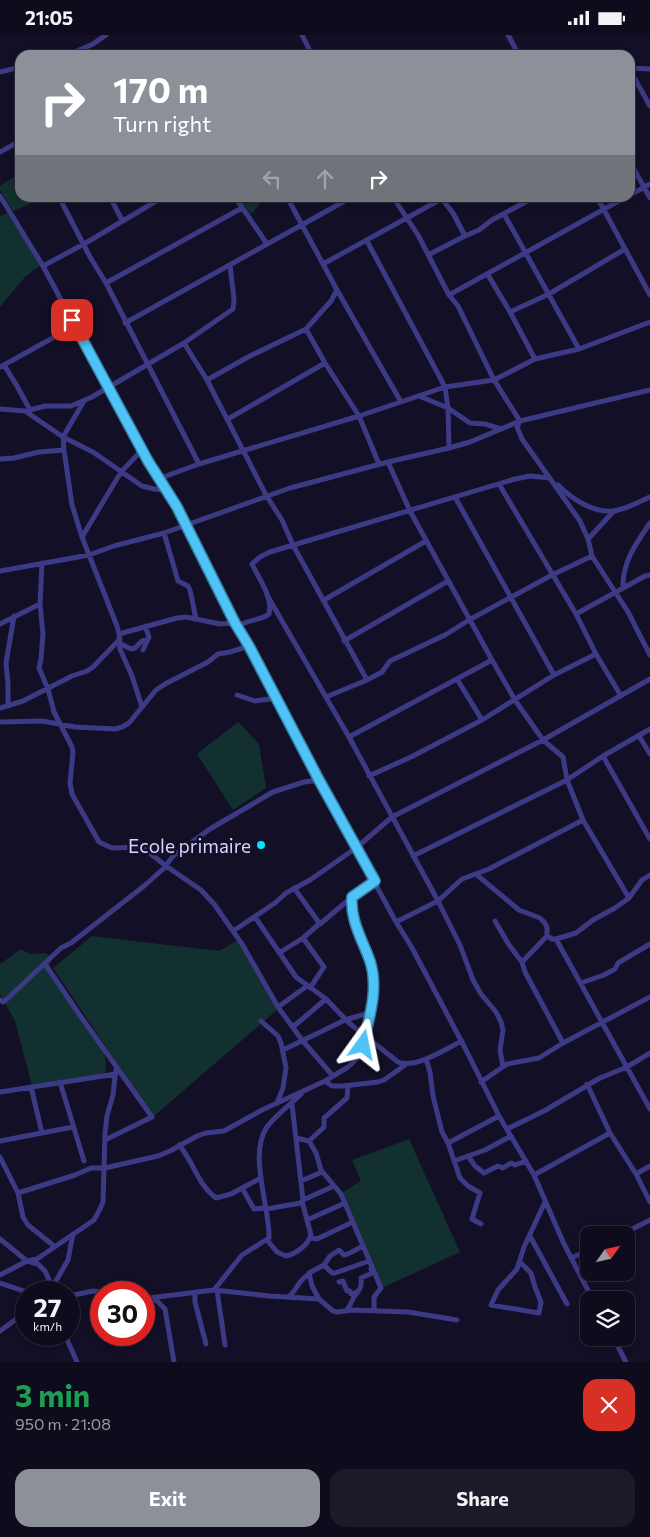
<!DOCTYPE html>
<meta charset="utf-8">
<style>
body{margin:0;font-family:Commissioner,sans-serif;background:#1c1929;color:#f1f3f6;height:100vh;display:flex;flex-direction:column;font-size:19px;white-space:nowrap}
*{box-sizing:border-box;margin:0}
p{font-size:16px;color:#9b9ba3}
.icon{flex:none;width:28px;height:28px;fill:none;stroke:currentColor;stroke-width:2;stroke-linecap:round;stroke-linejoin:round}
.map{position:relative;height:1327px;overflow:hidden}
.drawer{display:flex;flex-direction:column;background:#0e0b1c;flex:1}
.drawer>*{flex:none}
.banner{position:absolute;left:15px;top:15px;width:620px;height:152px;border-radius:15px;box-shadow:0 2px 8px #0003,0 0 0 1px #2e2b3b;background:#8c9099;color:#fff;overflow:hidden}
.needle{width:32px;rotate:56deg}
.fabs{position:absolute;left:580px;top:1191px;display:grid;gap:10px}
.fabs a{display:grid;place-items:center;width:55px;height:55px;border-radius:10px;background:#0e0b1c;box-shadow:0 2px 8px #0003,0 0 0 1px #2e2b3b;font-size:25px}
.speed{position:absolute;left:15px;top:1246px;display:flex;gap:10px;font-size:25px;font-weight:700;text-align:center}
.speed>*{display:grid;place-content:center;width:65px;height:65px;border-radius:50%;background:#0e0b1c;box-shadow:0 2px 8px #0003,0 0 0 1px #2e2b3b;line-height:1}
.speed small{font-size:12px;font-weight:400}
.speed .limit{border:8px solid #d22;background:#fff;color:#111}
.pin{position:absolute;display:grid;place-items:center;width:42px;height:42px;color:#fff;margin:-21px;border-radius:10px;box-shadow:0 2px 8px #0006}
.me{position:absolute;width:55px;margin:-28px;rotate:12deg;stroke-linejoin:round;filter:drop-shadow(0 0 4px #0008)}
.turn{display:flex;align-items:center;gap:18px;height:105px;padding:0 15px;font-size:22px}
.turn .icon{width:65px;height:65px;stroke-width:2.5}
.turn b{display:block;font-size:35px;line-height:42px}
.lanes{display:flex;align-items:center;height:48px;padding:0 15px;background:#0003;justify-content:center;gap:25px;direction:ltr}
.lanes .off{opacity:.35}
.round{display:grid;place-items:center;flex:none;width:52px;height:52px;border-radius:15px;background:#1c1929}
.head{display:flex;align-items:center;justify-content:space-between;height:85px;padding:0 15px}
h1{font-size:30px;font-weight:700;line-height:38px;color:#1e9e55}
.cta{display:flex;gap:10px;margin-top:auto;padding:10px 15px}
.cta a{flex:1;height:58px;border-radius:15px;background:#8c9099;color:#fff;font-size:20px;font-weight:700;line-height:58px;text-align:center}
.cta a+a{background:#1c1929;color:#f1f3f6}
.status{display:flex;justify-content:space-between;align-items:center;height:35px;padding:0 25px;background:#0e0b1c;direction:ltr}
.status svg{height:14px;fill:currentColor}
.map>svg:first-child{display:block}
.green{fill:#12302f}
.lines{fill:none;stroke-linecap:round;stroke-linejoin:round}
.street{stroke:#3d3a85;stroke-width:5}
.route-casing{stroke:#337fa1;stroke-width:12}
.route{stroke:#4fc3f7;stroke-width:9}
.poi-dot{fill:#00e5ff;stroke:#130f26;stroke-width:2}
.labels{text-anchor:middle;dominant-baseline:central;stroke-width:5;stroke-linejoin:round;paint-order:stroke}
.poi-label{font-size:19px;fill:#d9d4ff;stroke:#130f26;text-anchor:end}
</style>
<div class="status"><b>21:05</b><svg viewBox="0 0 49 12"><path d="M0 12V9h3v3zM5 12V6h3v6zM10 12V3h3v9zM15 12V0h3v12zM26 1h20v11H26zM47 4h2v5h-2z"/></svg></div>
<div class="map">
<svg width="650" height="1327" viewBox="0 0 650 1327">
<rect width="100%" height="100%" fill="#130f26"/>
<path class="green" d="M17,140L20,147V162L29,163L32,168L13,176L0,155V151Z
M238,163H257L261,168L251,179Z
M7,178L41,230L25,242L0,272V181Z
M238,687L259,709L266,753L233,775L197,719Z
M92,901L219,916L238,905L278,974L153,1082L53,933Z
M21,914L30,919L46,918L52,924L50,929L45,933L104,1018L106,1027L105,1039L32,1051L15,986L0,959V929Z
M409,1104L460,1217L382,1253L343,1157L361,1146L352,1125Z"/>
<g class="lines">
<path class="street" d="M302,0L312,20
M508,0L519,20
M68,20L93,9L106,0
M630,33L650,34
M630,35L650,71
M0,37L20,32
M0,117L20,106
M630,127L650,163
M630,160L650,149
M0,161L43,231L147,426L177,472L235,588L249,611L319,745L396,887L411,911L465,1013L499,1081L534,1140L564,1209L593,1265
M59,162L90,222L106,248L199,429
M110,162L122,185
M235,162L267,209
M287,162L337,255L401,367
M393,162L418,200L449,260L458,271L494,345L520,386L517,392L522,404L580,486L588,504L592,521L628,577L650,620
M597,162L650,260
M441,163L453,178L465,201
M504,179L579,314
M367,206L445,352L448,373L470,388L485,389L501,394
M428,220L465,201L479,195L492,185L535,162
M323,229L445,162
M43,231L84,209L163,162
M488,240L510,277L535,324
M106,248L242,173
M449,260L626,162
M510,277L549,259L625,214
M125,288L352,162
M306,294L325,328L359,381L379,429
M184,308L207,345L266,460L282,485L293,510L367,645
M4,330L17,351L30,375L45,371H71L92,362L184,308L233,274L234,264L230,230
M0,332L58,300L72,285
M207,345L248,322L306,294L331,266L337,255
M419,361L448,373L449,413
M84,366L63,402L64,415L72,470L82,502L117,591L119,599L120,614L132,641L142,672
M0,374L25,376L63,402L93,417L142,451L154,454L166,455
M228,384L325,328
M0,424L14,423L39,417L64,415
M158,444L199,429L359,381L445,352L494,345L535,324L579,314L650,287
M499,449L576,579L596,619L621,661
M558,450C572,464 593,478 613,476C625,475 639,467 650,462
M455,462L554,640
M164,498L178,546L188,551L190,555L196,584
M82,502L121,437L142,415
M588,504L614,476
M42,528L40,569L43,599L41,624L39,633L48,654L54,677L72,712L73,717L70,748L72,759L99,807L112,813L140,812L146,815L166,831L201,855L214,869L242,909L278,972L302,1005L333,1041
M0,536L89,520L114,511L164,498L290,453L388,427L449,413L470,407L520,386L650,355
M623,553C622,528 636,508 650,488
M267,560L349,702L438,866L460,910L473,945L481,959L496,977L501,987L503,995L500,1015L503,1032
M324,565L426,506
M576,579L645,541L650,540
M237,585L240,590C250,584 260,586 269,579C273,562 259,544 252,529L260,522L270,517L515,444L530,441L550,443
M0,589L40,569
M119,599L177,583L186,582L220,589L235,588
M344,606L448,546
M121,609L131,614L135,613L142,606L147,605
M143,615L149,602L145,591
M492,625L515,665L543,705L563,722L567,745L583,785L629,863
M457,644L482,685
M237,660L255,666L276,663
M326,662L367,645L382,637L390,626L445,600L469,585L552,540L592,521
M8,671V649L6,628L14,581
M0,673L23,666L72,641L87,636L93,632L120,604
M0,687L42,686L75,692L115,694L122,692L129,688L156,655L165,649L208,627L218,619L230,617L249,611
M639,701L650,719
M349,702L492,625L410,476L388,427
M603,721L650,804
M369,741L413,721L482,685L554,640L596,619
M413,821L567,745L603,721L650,694
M477,840L519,875L540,883L544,887L547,892V901L552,904H556L650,1074
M294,853L320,889L352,862
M255,882L296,942L326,964L349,988L398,1027C416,1034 445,1014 462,1006
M495,886L509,910L522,927L525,937L563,1008
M396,887L438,866L462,844L489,834L583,785
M233,896L275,868L286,858L310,845L356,813L392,782L543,705L650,644
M303,903L324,932L310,953
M556,904L576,898L593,885L615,873L629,863L642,845L650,840
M279,918L303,903L319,889
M522,927L547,901
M45,929L79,979L152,1082L105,1105
M581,948L604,940L615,934L618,928L650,909
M0,965L3,967L7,964L61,913L71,908L144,851L163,834L174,820L210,794L273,757L304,747L319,745
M278,972L307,951
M261,986L278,1001L281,1008L286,1033L283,1053L277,1068
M294,991L326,964
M283,1015L345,985L369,978
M426,1024L430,1037L433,1061L442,1097L448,1108L460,1143L468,1151L480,1158L472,1184L481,1189
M325,1046L332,1051H343L378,1047L384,1045L405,1030
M60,1047L84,1126
M481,1047L507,1029L539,1023L563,1008L650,962
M587,1049L610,1098L636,1139L650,1167
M31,1052L42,1098
M0,1057L116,1039
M507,1094L544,1076L600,1043L627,1032L650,1018
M296,1103L309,1106L316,1118L321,1135L341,1159L381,1253L374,1262V1275
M0,1106L73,1092
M309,1106L324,1092V1083L347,1063L348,1051
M448,1108L499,1081
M179,1110C194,1127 197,1149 216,1163L231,1159L261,1143
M468,1121L475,1131L484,1138L498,1131L503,1133L511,1128L515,1130L526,1126
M0,1122L18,1158L23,1182L28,1190L54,1211
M454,1126L485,1115L511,1101
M636,1139L650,1131
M534,1140L610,1098
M301,1146L322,1137
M242,1153L254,1174L266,1173
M18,1158L75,1140L91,1133H105L158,1121L170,1116L197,1101L206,1098L224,1096L262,1075L325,1046L348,1032L361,1020C367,989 378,961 370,929C365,905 350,889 352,862L375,846
M303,1165L334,1151
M266,1174L301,1168L303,1165L292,1069
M307,1185L345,1168
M621,1200L650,1185
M530,1201L567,1269
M311,1203L317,1204L353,1187
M0,1204L27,1226L38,1229L45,1236L52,1251
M267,1205L277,1217L286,1221C296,1219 308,1210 311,1200L302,1166
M571,1223L589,1215
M520,1227L531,1238L535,1252L541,1267L539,1278L491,1270L498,1255L517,1234L524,1212L545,1167
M324,1230L332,1238H335L369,1226
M0,1240L27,1226L37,1224L94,1185L100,1174L103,1167L105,1098L107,1081L113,1060L116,1033
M339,1247L343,1246L347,1256H350L351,1259C360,1258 362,1252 361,1243L372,1238L371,1234
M0,1248L30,1258
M214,1255L242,1220L269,1203C270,1172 248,1119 267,1092C275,1081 291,1069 301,1059
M217,1255L225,1310
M49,1258L68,1225L73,1199
M195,1258V1267L206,1309
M69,1261L93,1256L111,1258
M144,1262L157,1266L165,1274L174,1327
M288,1262C297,1256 298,1245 308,1240
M149,1263L214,1255L269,1261L319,1264L333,1276L337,1277L353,1275L408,1277L457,1285
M319,1264L312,1251L309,1238L324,1230L330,1221L339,1215L344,1220C350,1219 356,1214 363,1211
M346,1276C353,1268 351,1264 357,1258
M0,1296L15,1285L26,1274
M65,1300L77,1327
M613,1302L626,1327"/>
</g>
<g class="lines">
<g class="route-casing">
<path id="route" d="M72,285L148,426L177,472L235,588L249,611L319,745L375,846L352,862C350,885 362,904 370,926C379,954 369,983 363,1010"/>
</g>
<use href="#route" class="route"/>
</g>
<circle class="poi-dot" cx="261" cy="810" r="5"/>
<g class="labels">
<g class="poi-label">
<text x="251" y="810">Ecole primaire</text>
</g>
</g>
</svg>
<div class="fabs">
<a><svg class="needle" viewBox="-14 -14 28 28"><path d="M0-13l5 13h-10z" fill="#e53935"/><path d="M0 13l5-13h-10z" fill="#9b9ba3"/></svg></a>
<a><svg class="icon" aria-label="layers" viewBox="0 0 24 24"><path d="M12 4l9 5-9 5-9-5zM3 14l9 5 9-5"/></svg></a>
</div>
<div class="speed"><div>27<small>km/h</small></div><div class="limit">30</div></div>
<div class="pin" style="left:72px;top:285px;background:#d93025"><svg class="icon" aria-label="arrive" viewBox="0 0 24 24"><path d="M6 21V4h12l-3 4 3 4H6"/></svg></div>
<svg class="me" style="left:363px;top:1010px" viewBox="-20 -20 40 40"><path d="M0-17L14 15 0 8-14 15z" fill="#4fc3f7" stroke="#fff" stroke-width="4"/></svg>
<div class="banner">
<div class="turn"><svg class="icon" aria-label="right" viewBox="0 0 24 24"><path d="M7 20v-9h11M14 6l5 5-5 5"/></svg><div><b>170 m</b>Turn right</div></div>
<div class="lanes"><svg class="icon off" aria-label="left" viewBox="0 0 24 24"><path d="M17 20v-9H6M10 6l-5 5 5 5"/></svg><svg class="icon off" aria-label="ahead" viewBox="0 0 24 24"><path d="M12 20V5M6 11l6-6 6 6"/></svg><svg class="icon" aria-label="right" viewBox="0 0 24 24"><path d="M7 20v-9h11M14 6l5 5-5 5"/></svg></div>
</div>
</div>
<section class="drawer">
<div class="head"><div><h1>3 min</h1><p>950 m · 21:08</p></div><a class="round" style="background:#d93025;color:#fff"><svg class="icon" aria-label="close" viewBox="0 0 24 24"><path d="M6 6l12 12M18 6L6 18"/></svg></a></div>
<div class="cta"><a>Exit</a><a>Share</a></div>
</section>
